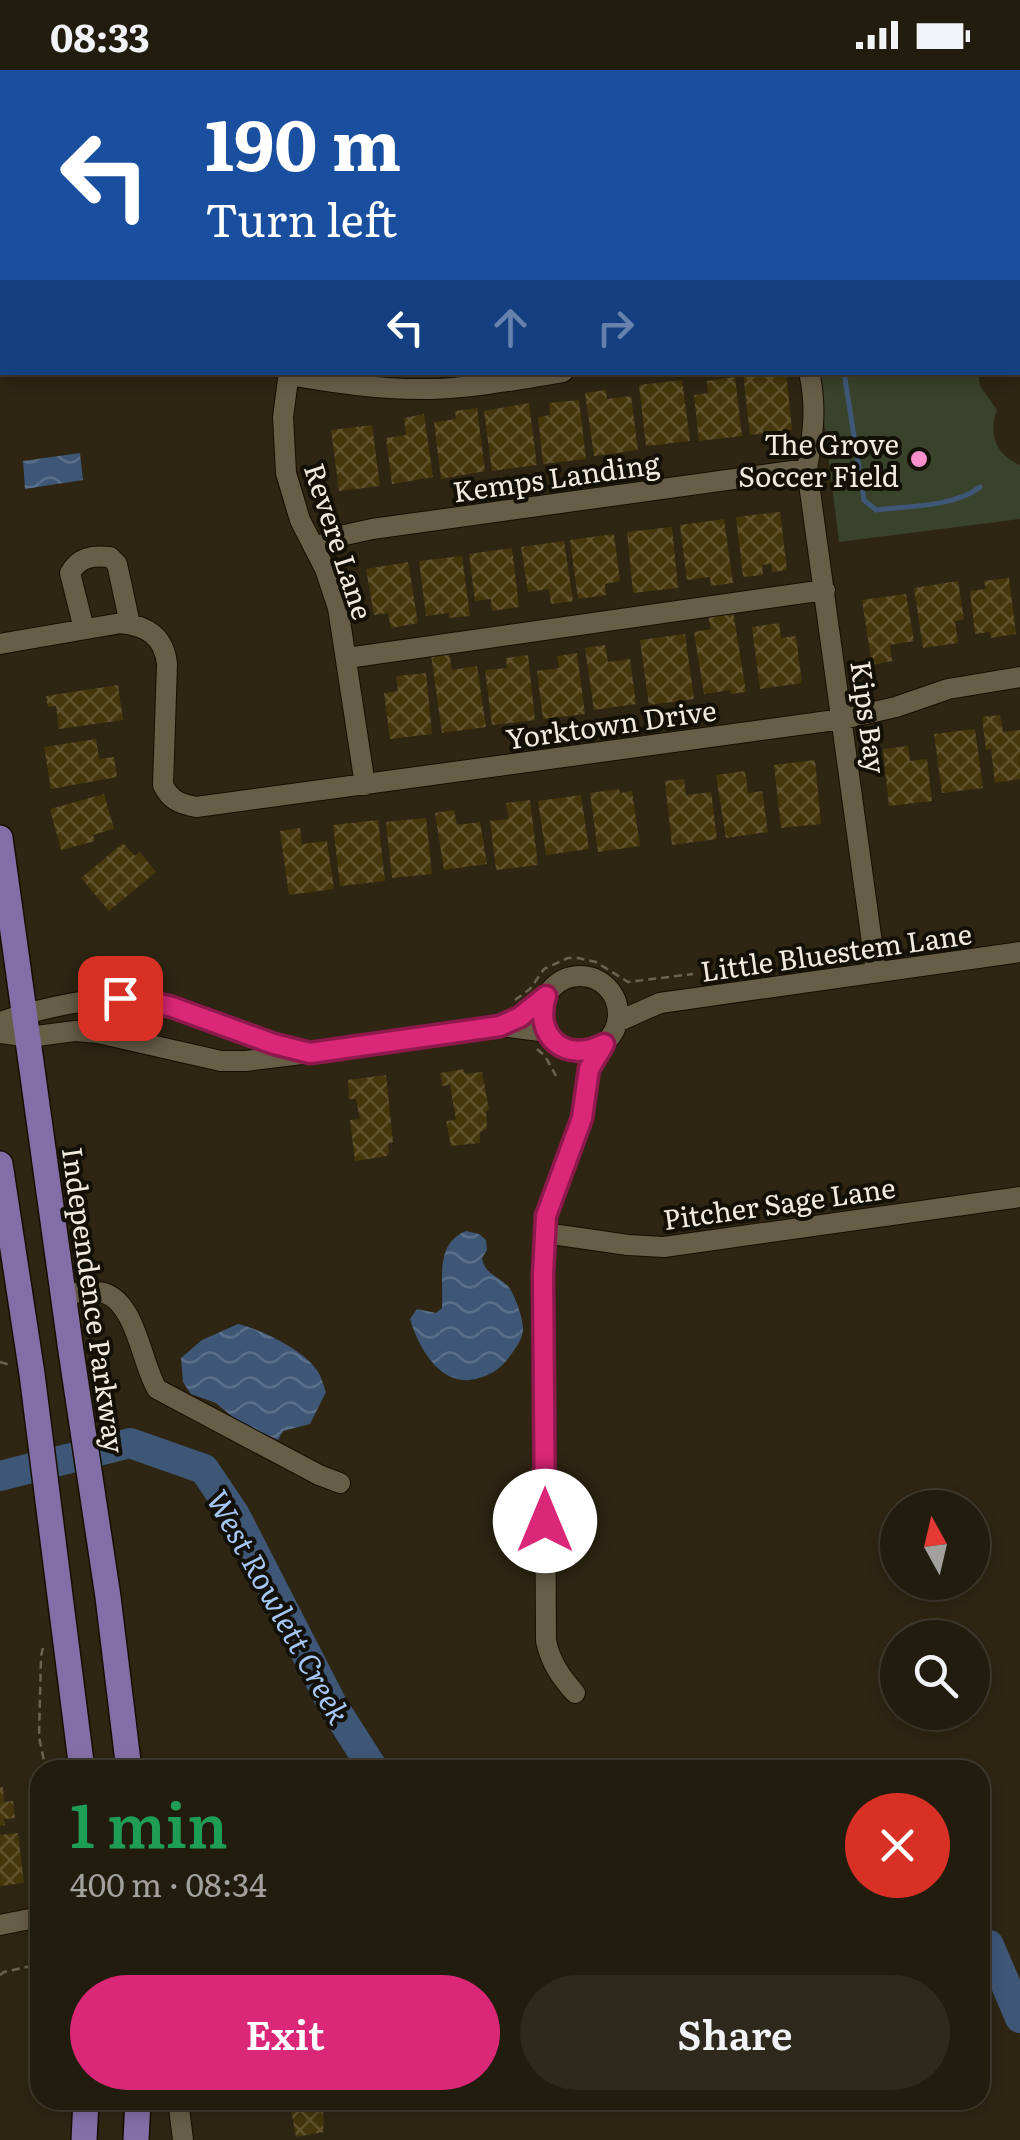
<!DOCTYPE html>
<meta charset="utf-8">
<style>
body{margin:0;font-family:Literata,serif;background:#2e291c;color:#f1f3f6;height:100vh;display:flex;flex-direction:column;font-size:38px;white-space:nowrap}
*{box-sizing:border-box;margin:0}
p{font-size:32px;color:#a2a19e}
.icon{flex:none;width:55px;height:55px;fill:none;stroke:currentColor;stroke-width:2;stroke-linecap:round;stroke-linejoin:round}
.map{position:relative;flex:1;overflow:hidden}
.sheet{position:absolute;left:30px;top:1690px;width:960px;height:350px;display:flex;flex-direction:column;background:#221c0e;border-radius:30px;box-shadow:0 5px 15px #0003,0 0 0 2px #3f3a2e}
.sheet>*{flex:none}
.top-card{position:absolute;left:0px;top:0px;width:1020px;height:305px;box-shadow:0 5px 15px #0003,0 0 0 2px #3f3a2e;background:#1a4fa0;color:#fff;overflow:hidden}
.needle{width:65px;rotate:352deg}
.tools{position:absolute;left:880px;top:1420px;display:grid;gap:20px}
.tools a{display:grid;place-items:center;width:110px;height:110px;border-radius:50%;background:#221c0e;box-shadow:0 5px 15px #0003,0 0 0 2px #3f3a2e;font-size:50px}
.pin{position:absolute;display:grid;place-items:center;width:85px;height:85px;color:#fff;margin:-42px;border-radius:20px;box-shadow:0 5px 15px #0006}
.me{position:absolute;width:110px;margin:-55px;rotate:0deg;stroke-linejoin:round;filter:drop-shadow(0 0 8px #0008)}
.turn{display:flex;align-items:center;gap:35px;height:210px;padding:0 40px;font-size:45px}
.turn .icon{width:130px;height:130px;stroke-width:2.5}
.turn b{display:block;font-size:70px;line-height:85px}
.lanes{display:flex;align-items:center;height:95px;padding:0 40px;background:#0003;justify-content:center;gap:50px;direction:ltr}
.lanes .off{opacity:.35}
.round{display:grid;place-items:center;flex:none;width:105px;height:105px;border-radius:52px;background:#2e291c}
.overview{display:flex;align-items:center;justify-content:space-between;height:170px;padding:0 40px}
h1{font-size:60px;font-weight:600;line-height:75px;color:#1e9e55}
.cta{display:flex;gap:20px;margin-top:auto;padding:20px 40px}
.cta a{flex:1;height:115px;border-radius:60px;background:#db2777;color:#fff;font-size:40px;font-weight:600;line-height:115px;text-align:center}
.cta a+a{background:#2e291c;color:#f1f3f6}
.status{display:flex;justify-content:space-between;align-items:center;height:70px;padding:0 50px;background:#221c0e;direction:ltr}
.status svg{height:28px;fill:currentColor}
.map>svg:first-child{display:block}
.pitch{fill:#39422a}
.water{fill:url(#water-waves)}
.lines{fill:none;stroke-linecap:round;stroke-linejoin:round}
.stream{stroke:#3e5777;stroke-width:5}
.river{stroke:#3e5777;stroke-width:30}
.building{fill:url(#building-cross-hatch)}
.minor-casing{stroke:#160f00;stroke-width:22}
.major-casing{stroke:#160f00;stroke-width:28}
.path{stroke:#6b6352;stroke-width:2.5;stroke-dasharray:8 5;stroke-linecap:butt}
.minor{stroke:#675e48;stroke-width:20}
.major{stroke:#836fa8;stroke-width:25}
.route-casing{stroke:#8e194d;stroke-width:25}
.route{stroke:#db2777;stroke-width:18}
.poi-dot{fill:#f790cd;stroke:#131008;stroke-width:4}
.labels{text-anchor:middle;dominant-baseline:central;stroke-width:8;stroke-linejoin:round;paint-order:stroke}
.poi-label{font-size:28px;fill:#f0ebde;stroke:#131008;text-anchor:end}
.street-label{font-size:28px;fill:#f0ebde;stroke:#131008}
.water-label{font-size:30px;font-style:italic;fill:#a5c7f4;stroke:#131008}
</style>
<div class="status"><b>08:33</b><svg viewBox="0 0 49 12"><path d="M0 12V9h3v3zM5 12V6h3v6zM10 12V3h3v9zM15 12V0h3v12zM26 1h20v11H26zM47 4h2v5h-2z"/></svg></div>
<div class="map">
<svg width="1020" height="2070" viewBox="0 0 1020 2070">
<defs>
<pattern id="water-waves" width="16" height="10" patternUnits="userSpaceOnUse" patternTransform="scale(2.5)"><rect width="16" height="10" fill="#3e5777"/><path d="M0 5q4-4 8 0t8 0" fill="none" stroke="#5a6f8a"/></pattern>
<pattern id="building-cross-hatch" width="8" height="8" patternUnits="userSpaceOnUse" patternTransform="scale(2.5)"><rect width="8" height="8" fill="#45360b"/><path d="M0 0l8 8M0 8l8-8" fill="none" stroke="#60532e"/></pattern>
</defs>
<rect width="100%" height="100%" fill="#2e2613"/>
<path class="pitch" d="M818,303H978L980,316L997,340C988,364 996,385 1020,395V449L839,472Z"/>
<path class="water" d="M80,383L83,410L25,419L23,391Z
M466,1161L479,1164L486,1170L487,1180L482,1188C485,1204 496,1205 507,1215C514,1222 523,1248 523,1258C523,1270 516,1277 510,1286C501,1298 493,1304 479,1308C442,1320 419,1279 410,1249L417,1239L436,1243L442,1238C444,1210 434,1174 466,1161Z
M238,1254C260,1259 303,1280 316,1299C321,1305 323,1314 326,1322L310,1354L283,1361L278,1370L240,1353L216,1333L191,1324L183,1312L181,1288L202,1270Z"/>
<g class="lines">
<path class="stream" d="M844,302L864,430L876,440C906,436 955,437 980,417"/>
<path class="river" d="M0,1406L130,1373L204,1399L235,1445L332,1634L374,1700
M980,1872L989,1875L1020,1948"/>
</g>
<path class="building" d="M743,302H786L792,360L750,365Z
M735,307L742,366L699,371L694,325L708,323L707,311Z
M682,310L690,371L646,376L639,315Z
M606,320L607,329L631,326L638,380L594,386L585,323Z
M579,330L586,389L543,394L538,347L550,345L549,333Z
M529,333L537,395L492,401L484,341Z
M477,338L485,401L441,409L434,352L456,349L455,341Z
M424,344L433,407L392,414L386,368L406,365L404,348Z
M372,355L380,416L339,421L331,360Z
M780,442L787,500L772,502L771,494L762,495L763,505L743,507L736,447Z
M724,449L733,513L711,516L710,507L687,510L680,455Z
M672,457L678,518L633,523L627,462Z
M614,464L620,511L605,514L606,525L578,529L570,470Z
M564,471L573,531L551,534L549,519L528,522L521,477Z
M512,478L519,537L492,541L491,529L475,531L469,484Z
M462,486L470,546L449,548V543L426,546L419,491Z
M408,492L418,553L391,558L388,543L374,545L366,499Z
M1009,508L1016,564L991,568L990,562L975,564L970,521L986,519L984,511Z
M958,511L964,550L955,551L958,573L923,578L914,518Z
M906,524L914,571L890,575L892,591L872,595L862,530Z
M733,541L746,622L731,624L730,620L704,624L694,562L711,559L708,545Z
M779,553L781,568L796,566L802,613L760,619L752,557Z
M685,564L694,629L649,635L640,570Z
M605,575L608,592L630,589L636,634L594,640L585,578Z
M449,582L452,600L477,596L486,657L442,663L431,584Z
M577,583L585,644L543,649L537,601L559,598L557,586Z
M528,585L535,650L492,655L485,600L507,598L506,588Z
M426,603L432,664L390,669L384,623L398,621L396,606Z
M118,615L123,650L59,659L56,636L48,637L46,626Z
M1000,645L1003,662L1020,660V709L995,713L991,679L986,680L982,647Z
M975,659L983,718L942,723L934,664Z
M96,669L99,689L114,687L117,707L51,719L44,677Z
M908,676L910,691L927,689L932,731L889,736L883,679Z
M815,690L821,754L781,758L774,695Z
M745,701L748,723L762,721L768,762L726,768L716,705Z
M684,709L686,725L711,722L717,769L672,775L665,711Z
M619,719L620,723L632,721L640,776L598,782L590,723Z
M104,724L114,759L93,765L95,771L61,780L50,739Z
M581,725L589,779L546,785L538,731Z
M530,730L538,795L496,800L490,751L509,749L506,733Z
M454,740L457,755L480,752L487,794L444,800L435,743Z
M426,748L432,804L392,808L386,752Z
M378,750L385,811L340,816L333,755Z
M300,758L302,774L327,771L334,819L289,825L280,761Z
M123,773L135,786L140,782L156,802L109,841L81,808Z
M464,999L465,1004L482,1002L489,1040L486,1041L487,1059L480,1062V1073L451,1076L446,1051L456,1050L450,1015L442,1016L440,1003Z
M386,1005L393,1072L388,1074L389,1083L387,1086L355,1091L350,1050L360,1049L356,1029H349L348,1010Z
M0,1717H3L4,1732L13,1731L15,1748L4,1749L5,1755L0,1756Z
M18,1763L24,1813L0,1816V1765Z
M321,2030L324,2049L323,2062L296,2067L290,2035Z"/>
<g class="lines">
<g class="minor-casing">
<path id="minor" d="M54,0V1
M896,0L897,2
M435,2V0
M1018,99L1020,98
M289,302L283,347L286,403L300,450L325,499L338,538L365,715
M809,302C817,336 813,365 807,399L876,902
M289,305C335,313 382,320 430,319C475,318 519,309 563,302
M314,478L345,465L372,459L807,399
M84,559L70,503C79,487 93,485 110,487L117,494L130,554
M0,574L121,553C147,556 164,566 167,594L163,715C170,730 180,734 196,737L843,649L896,637L948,619L1020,607
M347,588L825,520
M542 944a38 38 0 1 1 76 0a38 38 0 1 1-76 0Z
M0,952C37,939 105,923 144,930C197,938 246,968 298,980
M617,952L660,933L1020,882
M0,963L29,967L75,961L98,963L221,991H246L310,983L500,956L547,962
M545,1163L628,1175L664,1177L1020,1127
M63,1224C75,1223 92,1220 104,1223C136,1233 141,1292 157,1319L319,1405L340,1413
M575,1623C560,1606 551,1593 546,1571L544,1171L547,1146L582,1048L589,999L604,974
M0,1855L40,1847
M178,2030L183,2070"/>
</g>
<g class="major-casing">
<path id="major" d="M0,768L71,1281L108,1527L129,1700
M0,1094L32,1304L82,1700
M84,2070L86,2030
M136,2070L138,2030"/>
</g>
<path class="path" d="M515,930L530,919L544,899L568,888H578L596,892L628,912L693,904
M537,979L545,986L556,1006
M0,1292L10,1295
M43,1578L41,1586L39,1667L46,1700
M0,1905L4,1902L40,1894"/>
<use href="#minor" class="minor"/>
<use href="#major" class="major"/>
</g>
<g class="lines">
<g class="route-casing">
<path id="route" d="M120,928L144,930L172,937L274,974L310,983L500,956L520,947L546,926C533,967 566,994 604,974L589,999L582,1048L546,1146L543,1204L545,1451"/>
</g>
<use href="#route" class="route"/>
</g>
<circle class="poi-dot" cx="919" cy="389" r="10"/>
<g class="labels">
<g class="poi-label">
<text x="899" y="373">The Grove<tspan x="899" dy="32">Soccer Field</tspan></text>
</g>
<g class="street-label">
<text transform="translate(556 406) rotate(-8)">Kemps Landing</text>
<text transform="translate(340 471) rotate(72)">Revere Lane</text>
<text transform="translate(870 647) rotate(82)">Kips Bay</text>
<text transform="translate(611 653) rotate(-8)">Yorktown Drive</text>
<text transform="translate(836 881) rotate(-8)">Little Bluestem Lane</text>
<text transform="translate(779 1132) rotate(-8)">Pitcher Sage Lane</text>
<text transform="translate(95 1230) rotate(82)">Independence Parkway</text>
</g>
<g class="water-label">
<text transform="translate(280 1536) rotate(61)">West Rowlett Creek</text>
</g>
</g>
</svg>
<div class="tools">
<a><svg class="needle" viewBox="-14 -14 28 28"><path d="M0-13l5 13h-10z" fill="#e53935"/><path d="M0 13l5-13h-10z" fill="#a2a19e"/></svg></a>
<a><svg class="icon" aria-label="search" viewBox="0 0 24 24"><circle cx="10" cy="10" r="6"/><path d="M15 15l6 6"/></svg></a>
</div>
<div class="pin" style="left:120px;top:928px;background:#d93025"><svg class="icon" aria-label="arrive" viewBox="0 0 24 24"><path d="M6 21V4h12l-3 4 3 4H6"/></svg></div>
<svg class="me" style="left:545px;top:1451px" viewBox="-20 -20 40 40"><circle r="19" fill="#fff"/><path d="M0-13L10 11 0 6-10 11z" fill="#db2777"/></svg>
<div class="top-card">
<div class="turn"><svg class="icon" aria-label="left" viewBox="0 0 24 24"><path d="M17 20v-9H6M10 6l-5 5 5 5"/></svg><div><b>190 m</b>Turn left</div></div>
<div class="lanes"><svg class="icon" aria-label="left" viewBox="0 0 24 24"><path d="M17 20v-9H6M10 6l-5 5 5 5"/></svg><svg class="icon off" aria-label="ahead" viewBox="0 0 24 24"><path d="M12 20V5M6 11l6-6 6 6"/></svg><svg class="icon off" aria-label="right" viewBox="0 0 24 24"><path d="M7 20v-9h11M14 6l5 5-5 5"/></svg></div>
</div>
<section class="sheet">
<div class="overview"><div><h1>1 min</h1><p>400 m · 08:34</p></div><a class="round" style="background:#d93025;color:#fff"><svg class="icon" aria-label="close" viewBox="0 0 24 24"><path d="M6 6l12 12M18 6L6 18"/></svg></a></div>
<div class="cta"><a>Exit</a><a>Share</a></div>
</section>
</div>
